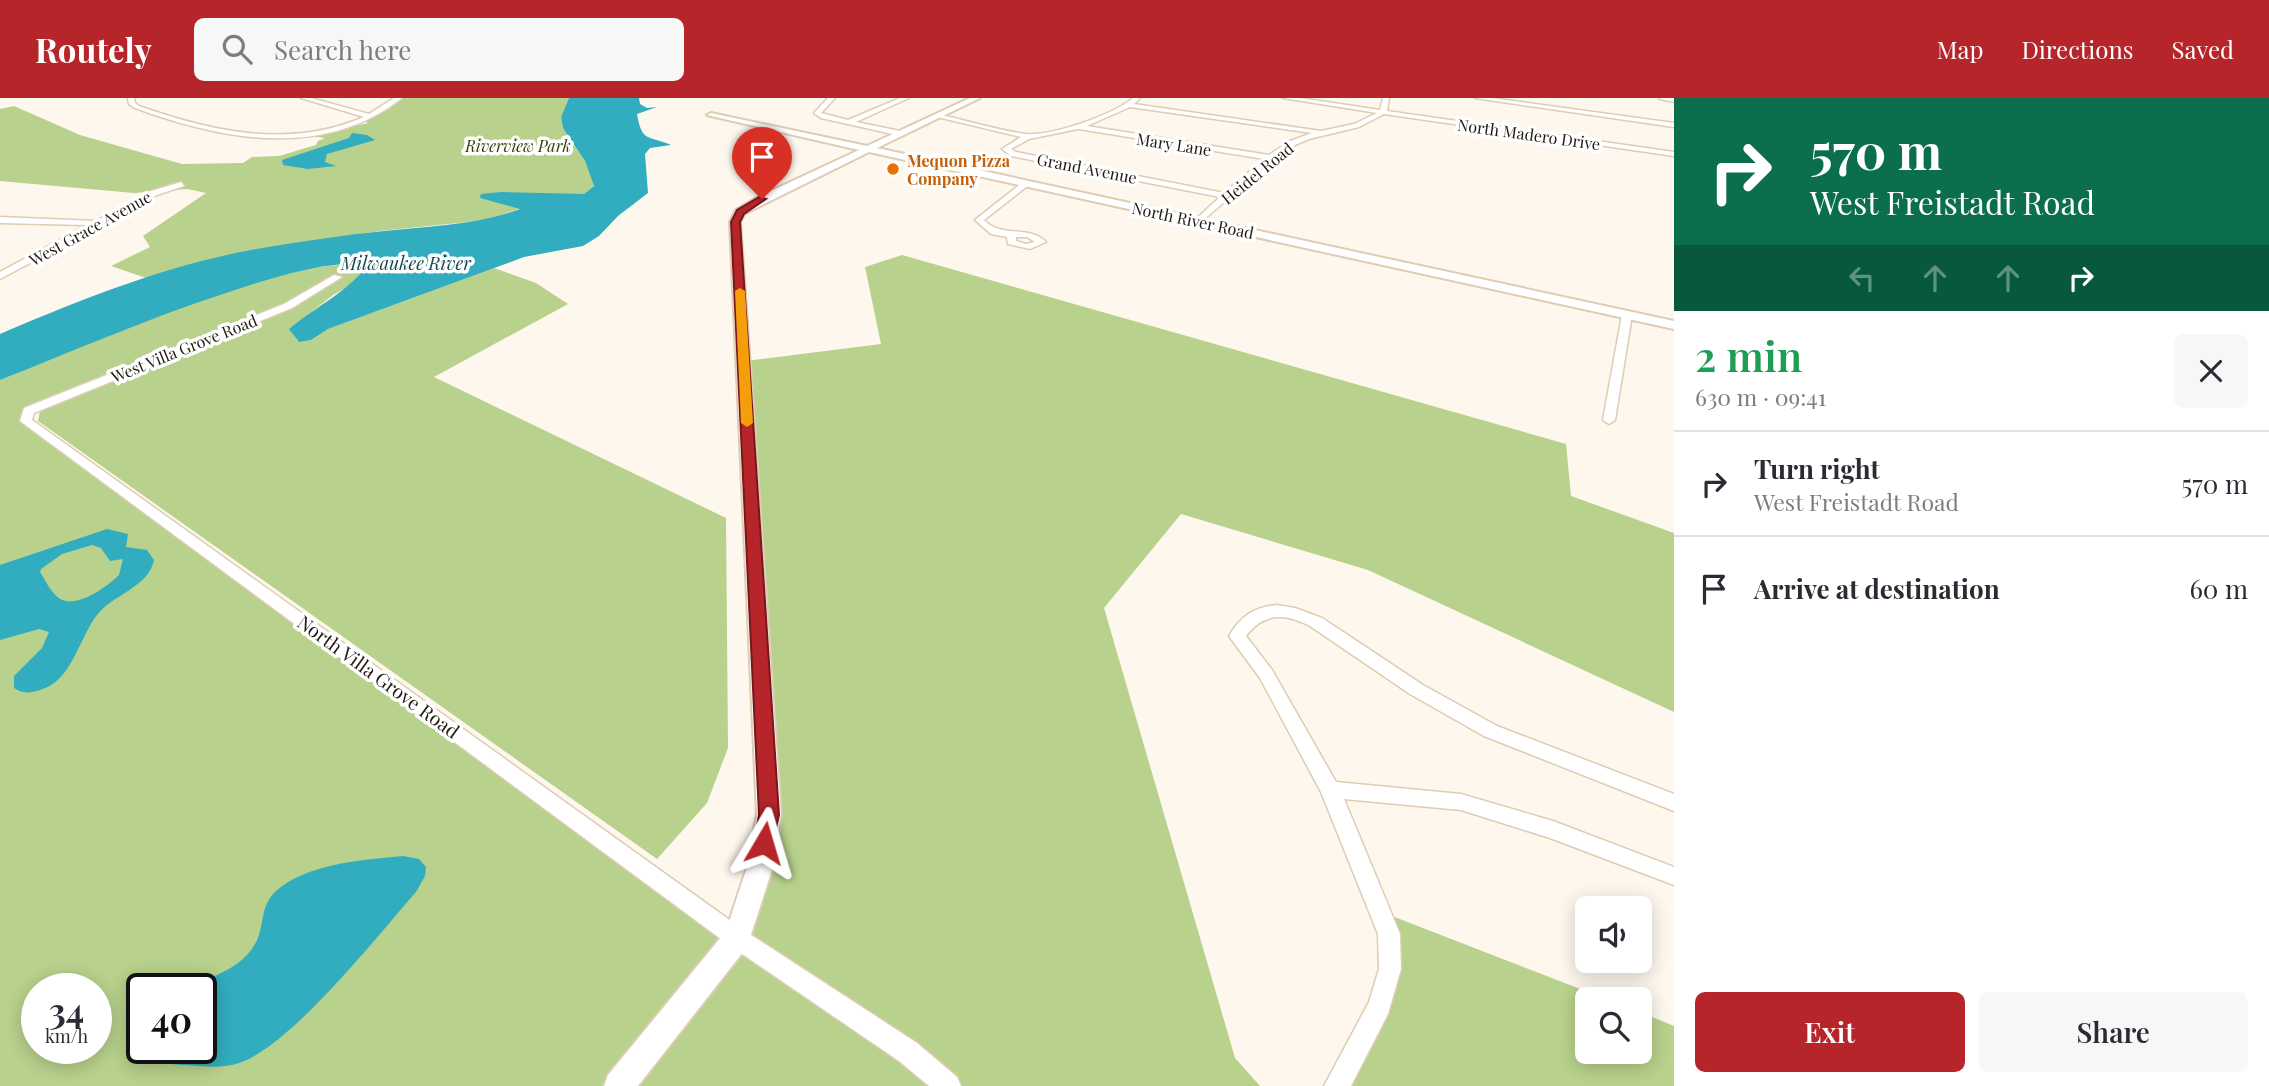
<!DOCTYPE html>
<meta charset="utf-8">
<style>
body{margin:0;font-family:"Playfair Display",serif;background:#f7f7f7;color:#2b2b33;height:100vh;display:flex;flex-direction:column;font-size:26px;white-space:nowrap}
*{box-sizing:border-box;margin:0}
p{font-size:23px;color:#7c7c81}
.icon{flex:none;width:38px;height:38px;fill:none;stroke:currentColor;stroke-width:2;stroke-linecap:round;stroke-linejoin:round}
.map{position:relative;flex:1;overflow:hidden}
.drawer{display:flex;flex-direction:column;background:#fff;width:595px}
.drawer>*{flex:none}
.top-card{background:#0b6e4f;color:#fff;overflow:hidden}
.tools{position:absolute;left:1575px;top:798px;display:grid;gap:14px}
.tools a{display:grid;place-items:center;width:77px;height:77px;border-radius:10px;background:#fff;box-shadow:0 4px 18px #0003;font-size:35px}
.speed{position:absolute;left:21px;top:875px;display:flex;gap:14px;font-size:35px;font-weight:700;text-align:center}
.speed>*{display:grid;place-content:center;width:91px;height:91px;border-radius:50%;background:#fff;box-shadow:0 4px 18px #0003;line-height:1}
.speed small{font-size:18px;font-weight:400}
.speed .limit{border:4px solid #111;border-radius:10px;background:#fff;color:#111}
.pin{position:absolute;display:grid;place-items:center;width:60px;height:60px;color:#fff;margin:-72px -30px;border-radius:50% 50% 50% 0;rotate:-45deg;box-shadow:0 0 7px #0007}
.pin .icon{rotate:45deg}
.me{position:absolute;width:77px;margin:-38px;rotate:7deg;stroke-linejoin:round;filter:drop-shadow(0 0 5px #0008)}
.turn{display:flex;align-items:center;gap:24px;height:147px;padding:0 21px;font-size:32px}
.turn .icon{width:91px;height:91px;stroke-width:2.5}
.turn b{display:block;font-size:49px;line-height:60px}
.lanes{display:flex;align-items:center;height:66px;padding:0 21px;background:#0003;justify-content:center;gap:35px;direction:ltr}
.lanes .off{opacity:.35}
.round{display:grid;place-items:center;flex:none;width:74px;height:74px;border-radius:10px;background:#f7f7f7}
.summary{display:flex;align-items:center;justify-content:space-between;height:119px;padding:0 21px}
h1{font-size:42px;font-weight:600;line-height:52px;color:#1e9e55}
.cta{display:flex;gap:14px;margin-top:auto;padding:14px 21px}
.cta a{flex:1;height:80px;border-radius:10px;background:#b6252a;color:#fff;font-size:28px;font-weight:600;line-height:80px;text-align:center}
.cta a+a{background:#f7f7f7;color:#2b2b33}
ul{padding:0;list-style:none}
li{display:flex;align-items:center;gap:21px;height:105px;padding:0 21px;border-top:2px solid #e1e1e2}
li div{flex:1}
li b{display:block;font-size:26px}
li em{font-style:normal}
header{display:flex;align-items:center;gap:42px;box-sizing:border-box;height:98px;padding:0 35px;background:#b6252a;color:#fff}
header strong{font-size:33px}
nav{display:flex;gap:38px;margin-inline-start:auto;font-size:24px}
.search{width:490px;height:63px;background:#f7f7f7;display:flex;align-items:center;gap:18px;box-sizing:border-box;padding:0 24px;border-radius:10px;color:#7c7c81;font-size:26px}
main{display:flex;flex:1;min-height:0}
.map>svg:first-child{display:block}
.green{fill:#b8d18c;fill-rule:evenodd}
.water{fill:#31adbf;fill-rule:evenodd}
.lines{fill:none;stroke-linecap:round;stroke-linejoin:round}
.minor-casing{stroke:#deccb3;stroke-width:3}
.tertiary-casing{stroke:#deccb3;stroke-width:4}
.minor{fill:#fff;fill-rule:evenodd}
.tertiary{fill:#fff;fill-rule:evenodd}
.route{fill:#b6252a;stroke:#76181b;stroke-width:2}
.slow{fill:#f59e0b}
.food-dot{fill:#e8710a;stroke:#fff;stroke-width:2.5}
.labels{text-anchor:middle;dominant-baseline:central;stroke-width:7;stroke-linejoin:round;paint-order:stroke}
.far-street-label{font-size:16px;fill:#211a11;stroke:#fff}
.far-park-label{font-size:16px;font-style:italic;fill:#2f4005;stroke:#fff}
.far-food-label{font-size:16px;font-weight:bold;fill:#c56008;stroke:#fff;text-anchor:start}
.far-water-label{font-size:18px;font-style:italic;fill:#144950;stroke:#fff}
.street-label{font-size:19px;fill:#211a11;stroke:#fff}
</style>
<header>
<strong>Routely</strong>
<div class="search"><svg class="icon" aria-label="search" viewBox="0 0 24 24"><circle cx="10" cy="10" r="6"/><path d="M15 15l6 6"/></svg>Search here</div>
<nav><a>Map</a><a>Directions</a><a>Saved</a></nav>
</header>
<main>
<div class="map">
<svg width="1674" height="988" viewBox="0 0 1674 988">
<rect width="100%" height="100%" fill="#fef7ed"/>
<path class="green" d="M399,0H569L561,19L563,30L585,63L594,88L584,96L480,100L521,110L487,122L380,133L265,150L146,180L111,168L150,149L143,138L206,95L188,91L134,95L0,83V11L14,8L80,37L182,66L243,65L252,59L279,58L316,47L318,43L325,40L309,38L368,25L362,22Z
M902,157L1566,346L1571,398L1674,435V614L1368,472L1181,416L1104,510L1235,960L1260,988H0V282C115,236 246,170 370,164L354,185L333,197L290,231L298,243L311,242L328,231L494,170L536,185L568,206L434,279L726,420L728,650L707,705L657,761L38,323L40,313L292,208L28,313L26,323L737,840L759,772L745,263L881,246L865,169ZM37,891H96V950H37ZM142,891H201V950H142Z
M1379,813L1606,901H1587V954H1640V914L1674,928V988H1337L1380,908Z"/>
<path class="water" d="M569,0H639L640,6L647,10L657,9L637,16C642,45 648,37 671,47L650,50L645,56L648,95L618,118L599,138L583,148L524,159L328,231L311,242L299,244L289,231C315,209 351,192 369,165C322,164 274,179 229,194C151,219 76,252 0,282V236C86,199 175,164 268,149C306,143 345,137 384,133C430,128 477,127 520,111L480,100L481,96L501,94L584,96L594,88L585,63L563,30L561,19Z
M352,35L367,37L375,42L327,56L325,64L336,68L308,71L283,67L282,62L349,40Z
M107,431L128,436L126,449L147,452L154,462C149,489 112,497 97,517C78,542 72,583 40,592C30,595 23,596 14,590V578L42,550L49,534L39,531L0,542V467ZM92,447L101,450L110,463L123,461L119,477C108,488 77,511 60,501C51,495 46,483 40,474L41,471L62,456Z
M403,758L419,761L426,769L425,778L416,794C378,837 291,948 239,965C223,971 202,968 186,967C171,967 151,963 142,950H201V891H172C203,884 248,871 259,837C264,820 262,806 276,793C308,765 363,762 403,758Z"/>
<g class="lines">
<g class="minor-casing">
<path id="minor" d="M128,0H134L135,5L139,8C212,34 290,51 364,19L301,0H311L369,16L394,0H402C323,62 222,42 135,10L129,6Z
M828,0H835L821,15L848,22L900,0H909L856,24L900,33L897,37L821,20L814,15Z
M1133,0H1140L1134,6L1321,33L1354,26L1377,15L1283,0H1300L1380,12L1383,0H1389L1387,13L1674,54V58L1384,16L1359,29L1309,41L1295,47L1267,66L1199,126L1195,123L1196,121L1220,99L1011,58L1002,51L1021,39L933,18L936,16C966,22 996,32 1026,36C1052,38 1113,17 1133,0ZM1130,9L1312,35L1290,43L1269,57L1087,28ZM1078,31H1079L1264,61L1224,95L1016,54L1011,51L1029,41Z
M1475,0H1492L1674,25V29Z
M1659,0H1674V4L1660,1Z
M181,84L184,88L157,97L0,181V174L87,127L0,125V119L96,123L151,93Z
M1023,84L1030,86L984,122C1002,141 1028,126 1046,144L1030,151L1008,146L1007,139L991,136L975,122ZM1016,139H1027L1035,144L1026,146L1016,143Z
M334,177L342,179L292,210L34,315L32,322L745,833L917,945L957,979L961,988H929L899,963L729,847L20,323L24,310L284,206Z
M1627,214L1632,217L1615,322L1609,326L1603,322L1622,217Z
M1277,507L1295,510L1322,520L1423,587L1497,628L1674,696V713L1484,638L1410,596L1310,528C1285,515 1264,514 1246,538L1272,572L1336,684L1461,696L1553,723L1674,769V787L1550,740L1461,712L1344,701L1400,836L1401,871L1388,916L1351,988H1324L1369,904L1379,871L1378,836L1321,694L1260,580L1229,538C1240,519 1254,509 1277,507Z"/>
</g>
<g class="tertiary-casing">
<path id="tertiary" d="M970,0H980L877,50L1674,223V231L869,54L744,116L740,124L781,717L772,772L747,849L638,988H604L608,977L726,833L746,772L757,717L730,124L736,112L758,99L859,52L707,17L711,15L867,48Z"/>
</g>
<use href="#minor" class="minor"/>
<use href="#tertiary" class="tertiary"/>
</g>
<path class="route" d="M759,99L766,101L744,116L740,124L779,717L771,751L764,754L757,751L754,745L759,717L731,124L737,112Z"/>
<path class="slow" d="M740,190L745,193L753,325L747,329L741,325L735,193Z"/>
<circle class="food-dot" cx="893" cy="71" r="7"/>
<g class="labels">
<g class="far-street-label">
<text transform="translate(1529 36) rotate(8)">North Madero Drive</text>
<text transform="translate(1174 46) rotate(9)">Mary Lane</text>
<text transform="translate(1087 70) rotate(11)">Grand Avenue</text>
<text transform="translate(1257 75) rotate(-39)">Heidel Road</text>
<text transform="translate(1193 122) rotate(12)">North River Road</text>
<text transform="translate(90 130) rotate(-29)">West Grace Avenue</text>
<text transform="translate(184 250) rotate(-22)">West Villa Grove Road</text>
</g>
<g class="far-park-label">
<text x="518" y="47">Riverview Park</text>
</g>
<g class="far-food-label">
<text x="907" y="62">Mequon Pizza<tspan x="907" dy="18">Company</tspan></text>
</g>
<g class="far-water-label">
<text x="406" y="165">Milwaukee River</text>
</g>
<g class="street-label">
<text transform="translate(379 578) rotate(36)">North Villa Grove Road</text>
</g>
</g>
</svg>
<div class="tools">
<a><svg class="icon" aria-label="sound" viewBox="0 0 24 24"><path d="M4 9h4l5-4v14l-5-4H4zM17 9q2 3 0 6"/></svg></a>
<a><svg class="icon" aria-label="search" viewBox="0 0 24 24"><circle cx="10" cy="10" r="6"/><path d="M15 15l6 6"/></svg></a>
</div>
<div class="speed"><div>34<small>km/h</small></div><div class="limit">40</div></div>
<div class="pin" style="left:762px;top:101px;background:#d93025"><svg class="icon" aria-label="arrive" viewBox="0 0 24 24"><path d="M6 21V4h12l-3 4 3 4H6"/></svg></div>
<svg class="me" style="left:764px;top:745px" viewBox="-20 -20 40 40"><path d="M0-17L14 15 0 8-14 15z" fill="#b6252a" stroke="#fff" stroke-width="4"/></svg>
</div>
<section class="drawer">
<div class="top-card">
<div class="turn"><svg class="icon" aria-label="right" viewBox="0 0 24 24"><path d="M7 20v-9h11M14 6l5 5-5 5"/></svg><div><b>570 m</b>West Freistadt Road</div></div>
<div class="lanes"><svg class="icon off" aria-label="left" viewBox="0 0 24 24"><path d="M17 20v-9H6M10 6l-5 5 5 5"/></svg><svg class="icon off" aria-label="ahead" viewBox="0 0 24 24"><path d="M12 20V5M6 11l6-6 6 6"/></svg><svg class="icon off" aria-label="ahead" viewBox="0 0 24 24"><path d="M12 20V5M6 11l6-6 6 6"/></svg><svg class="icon" aria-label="right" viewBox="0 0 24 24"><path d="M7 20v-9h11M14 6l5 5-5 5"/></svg></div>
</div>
<div class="summary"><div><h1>2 min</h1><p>630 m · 09:41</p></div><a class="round"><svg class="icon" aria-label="close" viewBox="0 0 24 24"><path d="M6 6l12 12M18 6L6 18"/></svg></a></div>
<ul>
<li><svg class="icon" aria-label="right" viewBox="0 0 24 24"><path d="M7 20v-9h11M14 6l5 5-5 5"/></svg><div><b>Turn right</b><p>West Freistadt Road</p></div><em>570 m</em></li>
<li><svg class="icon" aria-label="arrive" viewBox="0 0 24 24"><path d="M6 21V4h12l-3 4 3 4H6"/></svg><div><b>Arrive at destination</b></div><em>60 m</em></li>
</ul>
<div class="cta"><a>Exit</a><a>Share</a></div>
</section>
</main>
